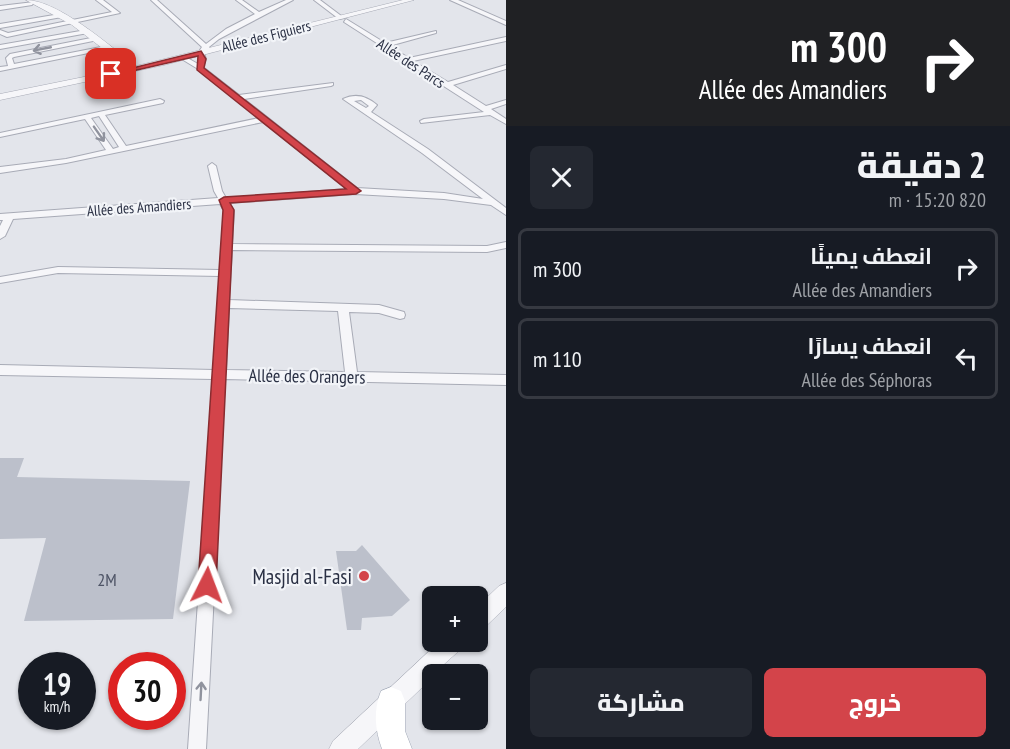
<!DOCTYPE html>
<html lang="ar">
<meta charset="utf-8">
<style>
body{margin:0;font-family:"PT Sans Narrow",Cairo,sans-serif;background:#242831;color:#f1f3f6;direction:rtl;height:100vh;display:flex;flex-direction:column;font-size:22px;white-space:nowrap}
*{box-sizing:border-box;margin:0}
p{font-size:20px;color:#9ea1a6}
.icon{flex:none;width:33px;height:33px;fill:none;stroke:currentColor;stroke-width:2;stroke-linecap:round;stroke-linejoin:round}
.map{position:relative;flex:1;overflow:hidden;direction:ltr}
.drawer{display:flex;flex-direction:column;background:#171b24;width:504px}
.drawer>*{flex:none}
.hud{background:#202124;color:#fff;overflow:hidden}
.buttons{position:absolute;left:422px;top:586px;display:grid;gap:12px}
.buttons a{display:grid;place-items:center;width:66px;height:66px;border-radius:9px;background:#171b24;box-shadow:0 2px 4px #0004;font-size:30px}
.speed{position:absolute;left:18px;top:652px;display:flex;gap:12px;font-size:30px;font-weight:700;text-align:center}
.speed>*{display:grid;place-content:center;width:78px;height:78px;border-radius:50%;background:#171b24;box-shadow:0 2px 4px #0004;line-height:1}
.speed small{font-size:15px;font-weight:400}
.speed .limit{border:9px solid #d22;background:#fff;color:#111}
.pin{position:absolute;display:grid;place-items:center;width:51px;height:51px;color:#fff;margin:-26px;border-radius:12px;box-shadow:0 3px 9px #0006}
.me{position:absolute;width:66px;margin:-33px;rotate:3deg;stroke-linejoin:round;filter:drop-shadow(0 0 4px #0008)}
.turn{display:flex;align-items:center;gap:21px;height:126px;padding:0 24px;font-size:27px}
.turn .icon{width:78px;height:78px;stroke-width:2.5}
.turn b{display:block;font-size:42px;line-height:51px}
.round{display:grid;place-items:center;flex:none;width:63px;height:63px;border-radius:9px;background:#242831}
.headline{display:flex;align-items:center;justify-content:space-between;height:102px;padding:0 24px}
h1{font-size:36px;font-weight:800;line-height:45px}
.action{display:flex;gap:12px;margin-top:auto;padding:12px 24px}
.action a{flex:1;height:69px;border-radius:9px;background:#d3444a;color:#fff;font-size:24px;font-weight:800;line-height:69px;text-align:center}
.action a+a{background:#242831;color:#f1f3f6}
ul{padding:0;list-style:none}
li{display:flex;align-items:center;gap:18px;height:81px;margin:0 12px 9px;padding:0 12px;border:3px solid #363941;border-radius:9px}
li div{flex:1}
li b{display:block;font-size:22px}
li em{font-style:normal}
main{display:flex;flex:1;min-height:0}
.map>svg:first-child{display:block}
.building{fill:#bcc0cb}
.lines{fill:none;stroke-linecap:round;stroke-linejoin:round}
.minor-casing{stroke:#a8abb6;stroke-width:2}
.tertiary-casing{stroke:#a8abb6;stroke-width:1}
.primary-casing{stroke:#a1a8b7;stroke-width:1}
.minor{fill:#f6f6f9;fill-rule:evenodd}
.tertiary{fill:#f6f6f9;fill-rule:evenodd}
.primary{fill:#fff;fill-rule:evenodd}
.oneway{stroke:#90939e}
.route{fill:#d3444a;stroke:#892c30;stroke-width:1.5}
.poi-dot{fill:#d3444a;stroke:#f2f4f8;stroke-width:2}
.labels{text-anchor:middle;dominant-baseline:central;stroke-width:4.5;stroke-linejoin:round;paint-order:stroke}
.far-street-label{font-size:15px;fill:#2a3044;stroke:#f2f4f8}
.street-label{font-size:18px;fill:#2a3044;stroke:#f2f4f8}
.near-number-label{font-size:18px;fill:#4e5466}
.near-poi-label{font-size:21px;fill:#2a3044;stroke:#f2f4f8;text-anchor:end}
</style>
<main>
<section class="drawer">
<div class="hud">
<div class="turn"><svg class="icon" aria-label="right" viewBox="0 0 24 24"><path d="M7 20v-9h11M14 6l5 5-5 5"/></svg><div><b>300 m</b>Allée des Amandiers</div></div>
</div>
<div class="headline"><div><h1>2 دقيقة</h1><p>820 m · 15:20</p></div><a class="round"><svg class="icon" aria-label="close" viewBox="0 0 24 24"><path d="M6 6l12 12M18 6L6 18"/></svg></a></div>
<ul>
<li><svg class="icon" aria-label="right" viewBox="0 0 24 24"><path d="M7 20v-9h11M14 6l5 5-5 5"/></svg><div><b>انعطف يمينًا</b><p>Allée des Amandiers</p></div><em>300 m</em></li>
<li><svg class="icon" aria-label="left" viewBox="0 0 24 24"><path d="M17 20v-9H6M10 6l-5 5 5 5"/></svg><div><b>انعطف يسارًا</b><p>Allée des Séphoras</p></div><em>110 m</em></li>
</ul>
<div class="action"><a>خروج</a><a>مشاركة</a></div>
</section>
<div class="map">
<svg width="506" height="749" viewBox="0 0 506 749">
<rect width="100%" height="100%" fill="#e3e5eb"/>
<path class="building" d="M0,458H24L17,477L190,481L173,619L24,621L46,538L0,539Z
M362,545L410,600L392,616L362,618L361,630H347L336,551H356Z"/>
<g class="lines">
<g class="minor-casing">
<path id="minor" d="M96,0H103L120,13L7,37L0,34V30L8,33L112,12Z
M151,0H157L206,44L226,29L255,14L236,0H242L259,12L286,0H293L219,39L209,47L212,52L206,51L204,53L206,59L203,67L239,95L333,83V85L331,86L244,99L357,188L444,193L483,199L422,153L343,99C355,93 367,96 377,105L371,112L428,149L506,208V215L491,205L444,199L355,194L229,203L234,211L232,244L487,246L506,242V248L487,252L232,250L229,300L379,305L404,312L405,315L404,318L400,319L379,313L349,312L357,372L506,375V385L225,379L206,749H188L213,379L0,375V365L214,370L220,276L58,273L0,283V277L58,267L220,270L224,211L220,204L13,219L5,236L0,239V226L3,220H0V214L218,198L214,191L208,166L212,163L216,166L222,191L226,198L347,189L263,122L66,163L0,173V167L66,159L106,150L85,119L0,137V133L160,99L164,101L163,103L105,115L126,146L259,118L198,69L180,58V56H184L198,64L200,59L198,53L202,47ZM361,100L369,106L366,108L354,101ZM99,116L119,147L113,149L91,118ZM229,308L338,311L345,372L226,370Z
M314,0H320L344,18L339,19Z
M450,0H458L506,21V25Z
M34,2L32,5L0,10V6Z
M60,14L62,17L0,28V24Z
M346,19L385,43L436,31V33L389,46L409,58L506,37V41L413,61L448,82L506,65V69L453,85L486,106L506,100V104L491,109L506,119V124L490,115L421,123L420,121L424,119L484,112L344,22Z
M86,30L88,33L0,49V45Z
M96,37L98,40L14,57L12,58L14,64L106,46L108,47V49L0,71V67L8,66L6,58L10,54Z"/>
</g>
<g class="tertiary-casing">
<path id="tertiary" d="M26,0C58,0 110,46 136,66L403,0H414L164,65L0,100V94L128,68L72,25Z
M506,583V607L484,628L477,631V607L499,586Z
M439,642H464L461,649L432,675V678L358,749H329L333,741Z"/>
</g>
<g class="primary-casing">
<path id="primary" d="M391,687L401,691L405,701V731L412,749H382C375,730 373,710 381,691Z"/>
</g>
<use href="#minor" class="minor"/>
<use href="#tertiary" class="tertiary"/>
<use href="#primary" class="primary"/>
</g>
<defs><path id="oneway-shaft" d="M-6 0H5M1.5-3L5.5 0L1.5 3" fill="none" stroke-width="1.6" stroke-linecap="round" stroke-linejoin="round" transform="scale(1.5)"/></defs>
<g class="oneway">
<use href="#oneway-shaft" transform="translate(42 49) rotate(169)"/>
<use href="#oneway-shaft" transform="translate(99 134) rotate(55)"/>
<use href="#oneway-shaft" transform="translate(201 691) rotate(-87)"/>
</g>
<path class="route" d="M201,51L206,59L204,68L361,191L356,194L230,203L234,210L216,585L213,592L207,594L200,592L198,585L223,210L219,200L224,197L346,189L197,70L198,56L111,76L108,74Z"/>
<circle class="poi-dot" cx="364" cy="576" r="6"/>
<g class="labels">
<g class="far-street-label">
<text transform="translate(266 36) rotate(-14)">Allée des Figuiers</text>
<text transform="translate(411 63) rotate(33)">Allée des Parcs</text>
<text transform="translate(139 207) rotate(-4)">Allée des Amandiers</text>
</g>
<g class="street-label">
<text transform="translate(307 376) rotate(1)">Allée des Orangers</text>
</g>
<g class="near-number-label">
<text x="107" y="579">2M</text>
</g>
<g class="near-poi-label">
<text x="352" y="576">Masjid al-Fasi</text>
</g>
</g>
</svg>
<div class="buttons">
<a>+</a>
<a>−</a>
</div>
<div class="speed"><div>19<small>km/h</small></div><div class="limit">30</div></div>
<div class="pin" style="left:111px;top:74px;background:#d93025"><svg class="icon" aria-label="arrive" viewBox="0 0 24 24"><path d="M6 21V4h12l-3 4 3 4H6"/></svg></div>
<svg class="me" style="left:207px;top:585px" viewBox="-20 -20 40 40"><path d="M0-17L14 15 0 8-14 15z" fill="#d3444a" stroke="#fff" stroke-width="4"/></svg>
</div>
</main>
